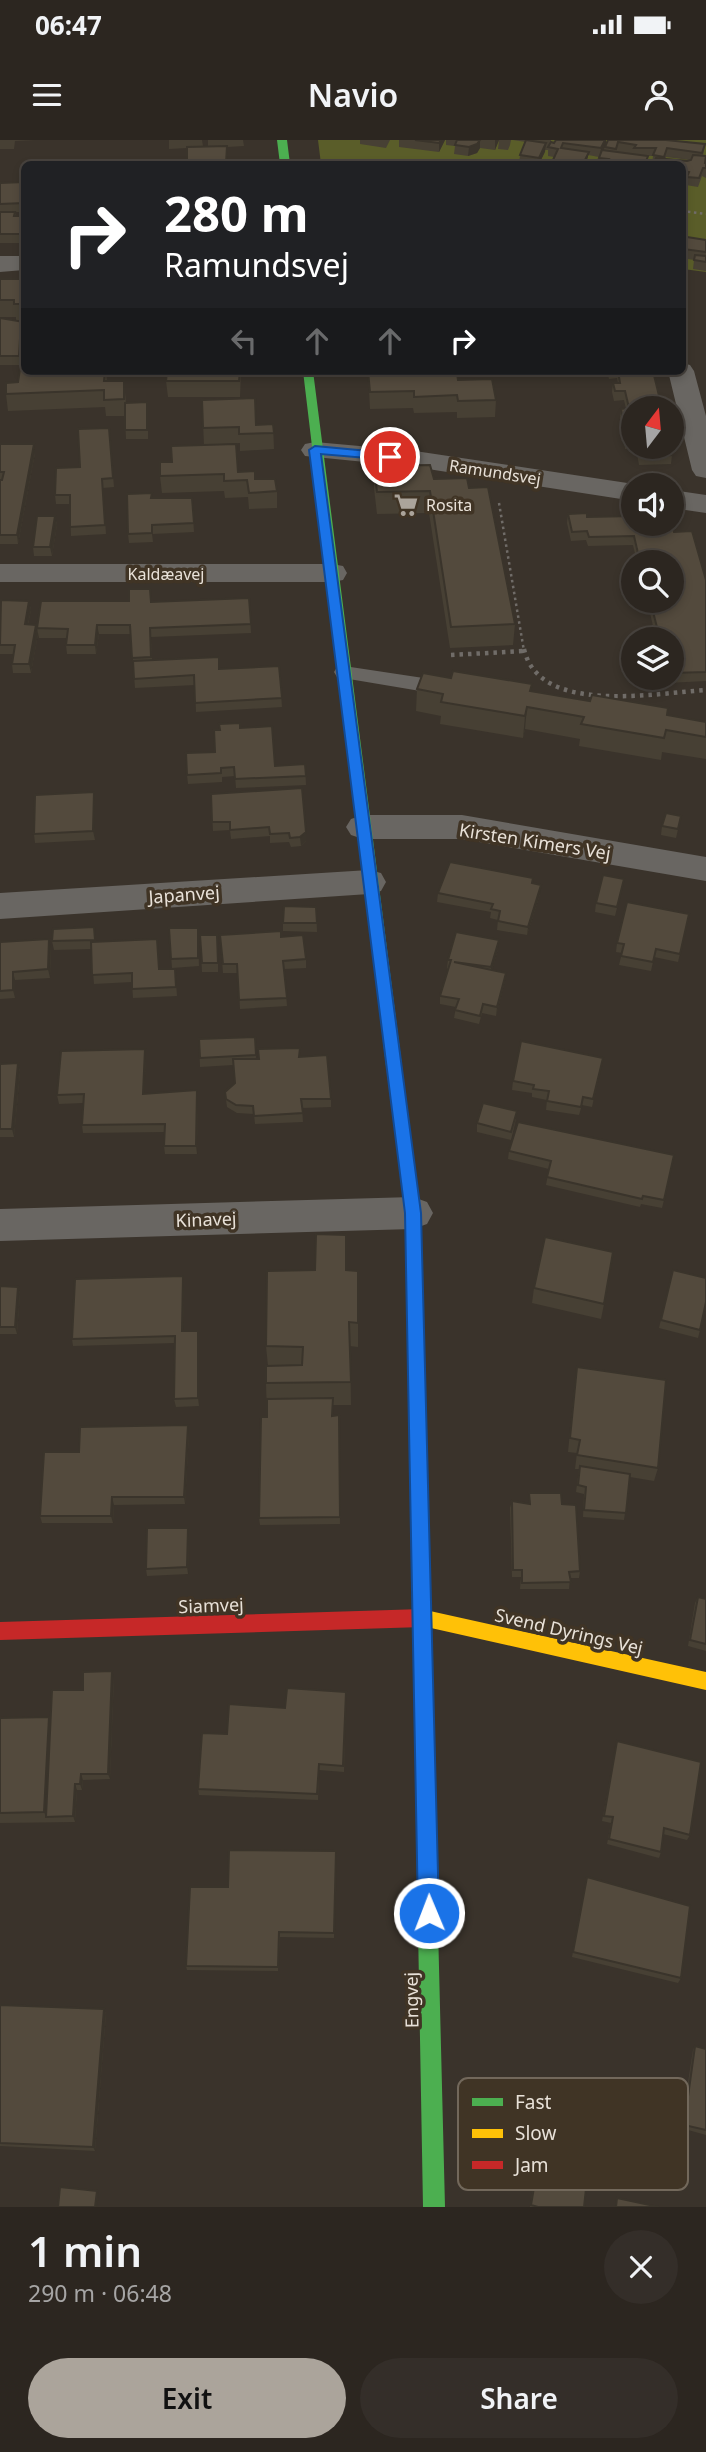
<!DOCTYPE html>
<meta charset="utf-8">
<style>
body{margin:0;font-family:"Noto Sans",sans-serif;background:#342e29;color:#f1f3f6;height:100vh;display:flex;flex-direction:column;font-size:26px;white-space:nowrap}
*{box-sizing:border-box;margin:0}
p{font-size:23px;color:#a6a5a5}
.icon{flex:none;width:38px;height:38px;fill:none;stroke:currentColor;stroke-width:2;stroke-linecap:round;stroke-linejoin:round}
.map{position:relative;height:2067px;overflow:hidden}
.side{display:flex;flex-direction:column;background:#2c2620;flex:1}
.side>*{flex:none}
.banner{position:absolute;left:21px;top:21px;width:665px;height:214px;border-radius:10px;box-shadow:0 4px 10px #0003,0 0 0 2px #48433e;background:#202124;color:#fff;overflow:hidden}
.needle{width:46px;rotate:16deg}
.controls{position:absolute;left:621px;top:256px;display:grid;gap:14px}
.controls a{display:grid;place-items:center;width:63px;height:63px;border-radius:50%;background:#2c2620;box-shadow:0 4px 10px #0003,0 0 0 2px #48433e;font-size:35px}
.pin{position:absolute;display:grid;place-items:center;width:60px;height:60px;color:#fff;margin:-30px;border:4px solid #fff;border-radius:50%;box-shadow:0 2px 7px #0007}
.me{position:absolute;width:77px;margin:-38px;rotate:359deg;stroke-linejoin:round;filter:drop-shadow(0 0 5px #0008)}
.turn{display:flex;align-items:center;gap:24px;height:147px;padding:0 28px;font-size:32px}
.turn .icon{width:91px;height:91px;stroke-width:2.5}
.turn b{display:block;font-size:49px;line-height:60px}
.lanes{display:flex;align-items:center;height:66px;padding:0 28px;background:#0003;justify-content:center;gap:35px;direction:ltr}
.lanes .off{opacity:.35}
.round{display:grid;place-items:center;flex:none;width:74px;height:74px;border-radius:37px;background:#342e29}
.headline{display:flex;align-items:center;justify-content:space-between;height:119px;padding:0 28px}
h1{font-size:42px;font-weight:600;line-height:52px}
.cta{display:flex;gap:14px;margin-top:auto;padding:14px 28px}
.cta a{flex:1;height:80px;border-radius:42px;background:#aba49b;color:#111;font-size:28px;font-weight:600;line-height:80px;text-align:center}
.cta a+a{background:#342e29;color:#f1f3f6}
.status{display:flex;justify-content:space-between;align-items:center;height:49px;padding:0 35px;background:#2c2620;direction:ltr}
.status svg{height:19px;fill:currentColor}
header{display:flex;justify-content:space-between;align-items:center;height:91px;padding:0 28px;background:#2c2620;font-size:32px;font-weight:600}
.map>svg:first-child{display:block}
.green{fill:#5a5d29}
.lines{fill:none;stroke-linecap:round;stroke-linejoin:round}
.path-far1{stroke:#706c68;stroke-width:2.5;stroke-dasharray:2.5 3.5;stroke-linecap:butt}
.path{stroke:#706c68;stroke-width:4.5;stroke-dasharray:3.5 5;stroke-linecap:butt}
.lane{fill:#696662;fill-rule:evenodd}
.street{fill:#696662;fill-rule:evenodd}
.fast{fill:#4caf50;fill-rule:evenodd}
.slow{fill:#ffc107;fill-rule:evenodd}
.jam{fill:#c62828;fill-rule:evenodd}
.wall{fill:#474034;fill-rule:evenodd}
.shaded-wall{fill:#3a342b}
.building{fill:#534a3d;stroke:#3a342b;stroke-width:2}
.route{fill:#1a73e8;stroke:#114b97;stroke-width:2}
.labels{text-anchor:middle;dominant-baseline:central;stroke-width:7;stroke-linejoin:round;paint-order:stroke}
.far-street-label{font-size:16px;fill:#e8e1d8;stroke:#403425}
.far-poi-label{font-size:16px;fill:#e8e1d8;stroke:#403425;text-anchor:start}
.street-label{font-size:18px;fill:#e8e1d8;stroke:#403425}
.key{fill:#403425;stroke:#72685b;stroke-width:2}
.key-label{font-size:19px;fill:#e8e1d8}
</style>
<div class="status"><b>06:47</b><svg viewBox="0 0 49 12"><path d="M0 12V9h3v3zM5 12V6h3v6zM10 12V3h3v9zM15 12V0h3v12zM26 1h20v11H26zM47 4h2v5h-2z"/></svg></div>
<header><svg class="icon" aria-label="menu" viewBox="0 0 24 24"><path d="M4 6h16M4 12h16M4 18h16"/></svg>Navio<svg class="icon" aria-label="person" viewBox="0 0 24 24"><circle cx="12" cy="8" r="4"/><path d="M4 21q1-7 8-7t8 7"/></svg></header>
<div class="map">
<svg width="706" height="2067" viewBox="0 0 706 2067">
<rect width="100%" height="100%" fill="#3a332b"/>
<path class="green" d="M318,0H706V132L683,129L682,24H321Z"/>
<g class="lines">
<path class="path-far1" d="M320,22L341,24
M682,71L706,74
M499,363L524,511"/>
<path class="path" d="M524,509C539,576 655,553 706,550
M451,515L524,511"/>
<path class="lane" d="M344,526L450,542L457,544L460,549L457,554L450,556L337,537L334,532L337,527Z"/>
<path class="street" d="M0,116H24V130L0,132Z
M682,223L690,225L694,231L706,276V338L696,336L692,330L668,231H682Z
M315,302L415,311L634,344V361L415,327L305,316L301,310L305,304Z
M672,350L706,355V373L672,368Z
M0,424H332L343,426L347,433L343,440L332,442H0Z
M363,675H462L706,717V741L462,699H363L351,695L346,687L351,679Z
M369,730L381,733L386,742L381,751L369,754L0,779V753Z
M413,1057L427,1062L433,1073L427,1084L413,1089L0,1101V1069Z"/>
<path class="fast" d="M277,0H287L290,24H280Z
M303,231H313L402,926L394,932L386,926Z
M422,1498L429,1501L431,1507L445,2067H423L413,1507L415,1501Z"/>
<path class="slow" d="M416,1231L422,1233L424,1238L430,1471L706,1532V1550L431,1488V1507L429,1513L422,1516L415,1513L413,1507L408,1238L410,1233Z"/>
<path class="jam" d="M394,920L402,926L421,1073L424,1238L422,1243L416,1245L410,1243L408,1238L405,1073L386,926Z
M423,1469L430,1472L432,1478L430,1484L423,1487L0,1500V1482Z"/>
</g>
<path class="wall" d="M0,0H35L15,1L14,9H0Z
M169,0H202L203,6H208V0H243L244,6L227,7V15L187,8L169,9Z
M360,0H390L386,8L360,4Z
M399,0H445L439,12L399,7Z
M446,0H499L495,10L480,8L477,13L468,16L454,14L455,6L446,5Z
M499,0H511L510,5L508,10L498,9Z
M513,0H551V2L554,3L556,0H606V4L608,0L705,4L703,16H706V38L702,36L698,47L686,45V40H682V24H652L653,16H648L647,24H598L599,17L588,15L586,24H552L554,17L548,16V10H545L539,24H519L520,15L526,2ZM666,17L690,20L666,19Z
M24,42V72H15L16,76H24V103H0V43Z
M687,97L706,100V131L693,129L694,120L682,118V111Z
M0,139H24V180H16V177H0Z
M0,178L24,182V208H22L20,225H0Z
M24,231H106L107,241H124L126,263L148,271V299H126L125,276H106L105,267L8,271L6,254L18,242Z
M167,231H241L240,257H168L166,241Z
M368,231L414,234L458,240L496,260L495,277L457,278V272L414,273L413,268L370,269Z
M607,231H653L634,268V306H670L672,315L671,324L639,325L636,308L625,309L624,300L625,291H632L630,283L621,284L620,278L621,269H626L624,260L614,261L612,252L613,243H618L617,238L609,239Z
M202,260L256,285L273,284L274,309L240,311V303L204,305Z
M109,288L114,347L103,348L106,394L71,396L70,364H56L55,355L80,327Z
M0,304L35,313L18,404H0Z
M374,326L434,339L469,348L515,484L513,505L450,508L429,373L377,374L374,348Z
M238,332L277,351V368L249,369L248,357L225,358L224,351L162,353L160,336Z
M152,358H192L194,392L152,394L153,402L129,403L128,394Z
M568,374L634,383L674,392L706,440V541L667,543L666,537H672V499H656L647,460H672V422H637L633,405L588,406L586,400L571,401L567,383Z
M55,376L57,385L52,416H34L33,407Z
M249,458L251,493L151,497L152,520L219,529L279,526L282,567L196,572L195,545L135,548L131,494H99L96,514H67L66,505L67,498H39L37,488L151,462Z
M29,461L31,470L28,485H36L38,494L31,533H13L12,524L13,514H0V464Z
M451,538L532,551L706,582V619L662,612L661,620L579,606L580,599L525,589L523,598L440,584L441,576L416,571L417,549Z
M240,588L275,626L305,624L306,645L236,648L235,636L222,637V642L188,644L187,635L215,612Z
M302,648L306,701L301,706L291,707L289,702L270,703V696L231,699L230,690L213,691L211,654Z
M95,661V700L35,703L34,694Z
M681,676L676,698L661,695L662,686Z
M624,739L615,776L595,772L596,763Z
M533,744L540,754L527,795L497,790L498,780L490,778L491,772L437,762L438,753Z
M316,767L317,792L283,791V783Z
M689,774L678,822L654,817L651,831L619,825L622,813L616,812L617,803Z
M94,787L96,802L158,807L159,829H175L177,856L133,858L132,842L94,844L91,809L54,810L52,801Z
M169,788L198,796L199,826L172,828Z
M200,795L218,803V832H202Z
M220,795L281,796L306,819V828L284,829L287,866L240,869L238,833H223Z
M0,802L51,808L50,838L15,840V858L0,859Z
M498,809L492,830L506,833L505,841L496,876L482,873L479,884L454,878L456,867L440,864V856L448,829L447,828L448,820Z
M255,897L256,919L300,908V917L331,959V967L302,968L303,982L255,984L254,974L237,973L227,967L225,952L235,943L233,925L200,927L199,899Z
M146,918L144,954L197,950L198,959L197,1014H165L164,1006L165,992L83,993L82,985L83,963L59,964L57,955Z
M603,918L592,967L582,965L579,975L546,970L547,960L532,957V953L512,950L513,941Z
M18,923L20,932L14,997H0V924Z
M516,979L511,1000L477,992V983Z
M518,982L664,1060L662,1068L641,1064L640,1067L546,1045L549,1029L508,1019L509,1011Z
M346,1130L358,1131V1207L350,1206L351,1265H333V1276L339,1275L340,1384L260,1385L259,1378L267,1277L266,1243L268,1226L266,1206Z
M673,1130L700,1190L698,1198L659,1188Z
M183,1136L184,1144L183,1191L199,1198V1266L176,1267L174,1259L175,1203L73,1206L72,1199Z
M0,1146L18,1147L20,1154L17,1194H0Z
M534,1148L604,1164L601,1179L532,1163Z
M577,1227L658,1328L654,1341L630,1337L624,1380L583,1377L584,1354L576,1352L579,1329H575L577,1313L568,1312L575,1241Z
M189,1292L185,1364L114,1365L113,1383H42L40,1376L79,1312Z
M529,1353L562,1364L580,1431L579,1438H570L569,1449H520L521,1437H512L510,1368L512,1361L529,1364Z
M189,1395L188,1434L147,1436L146,1429Z
M698,1457L706,1459V1511L688,1506L695,1463Z
M114,1538L110,1639L83,1640L82,1650H77L75,1682L0,1683V1578L49,1577L50,1582L83,1550Z
M346,1552L344,1632L319,1630L318,1660L199,1655L198,1649L227,1594L285,1568Z
M617,1601L690,1695L687,1700L663,1694L661,1712L659,1718L607,1704L611,1683L602,1681Z
M336,1711L334,1798L280,1797L278,1831L187,1830L186,1826L228,1747Z
M587,1737L681,1838L678,1843L572,1817Z
M0,1865L104,1869L106,1874L95,2011L0,2006Z
M695,1906L706,1909V1995L681,1988L693,1910Z
M528,1979L610,2011L608,2015L527,2012V1982Z
M539,2018L584,2067H530L537,2021Z"/>
<path class="shaded-wall" d="M441,0H445L439,12V3Z
M480,0V8L477,13L468,16L469,7Z
M495,0H499L495,10Z
M605,0H606V5L600,17L601,8Z
M546,3L545,12L539,24V18Z
M589,12L586,24H583Z
M20,199L22,208L20,225L19,216Z
M34,304L35,313L18,404L17,395Z
M55,376L57,385L52,416L50,407Z
M29,461L31,470L26,493L25,484Z
M36,485L38,494L31,533L29,524Z
M97,485L99,494L96,514L95,505Z
M527,567L525,589L523,598L525,576Z
M94,652L95,661V700L93,691Z
M306,692V701L301,706L300,697Z
M541,745L540,754L527,795L528,787Z
M49,799L51,808L50,838L48,829Z
M499,800L498,809L491,836V827Z
M13,832L15,840V858L13,850Z
M506,833L505,841L496,876L497,867Z
M145,909L146,918L144,962L143,954Z
M18,923L20,932L14,997L12,989Z
M197,950L198,959L197,1014L196,1006Z
M183,1136L184,1144L183,1199L182,1191Z
M18,1147L20,1154L17,1194L15,1187Z
M198,1191L199,1198V1266L198,1258Z
M188,1285L189,1292L185,1364L184,1357Z
M112,1357L114,1365L113,1383L111,1376Z
M188,1388L189,1395L188,1434L187,1427Z
M112,1531L114,1538L110,1639L108,1634Z
M49,1577L53,1588L46,1677L44,1672Z
M81,1634L83,1640L82,1650L80,1644Z
M75,1644L77,1650L75,1682L73,1676Z
M104,1869L106,1874L95,2011L93,2007Z
M97,2051L99,2054L97,2067H95Z"/>
<path class="building" d="M415,0H441L439,3Z
M457,0H480L477,4L469,7L455,5Z
M526,0L546,3L539,18L520,15Z
M556,0H605L601,8L563,3L561,8L589,12L583,24L553,20L558,9L548,7L551,2L554,3Z
M608,0H666L705,4L702,13L667,8L664,17L653,15L656,8H634L636,5L618,2L616,9L605,7Z
M227,6L226,24H187V7Z
M602,10L648,16L645,24H607L609,19L599,18Z
M693,15L706,16L705,23H706V28H703L699,38L687,37L689,32L682,31V24H653L656,18L687,21L691,20Z
M24,42V63L0,64V43Z
M0,72H15L14,76H24V94H0Z
M687,97L706,100V112L683,109Z
M695,115L706,116V122L694,120Z
M0,139H24V164H14V160H0Z
M0,178L24,182V199H20L19,216H0Z
M20,229H24V231H105L104,241H124V259L104,260V250L6,254V243L18,242Z
M167,231H240L239,241H166Z
M368,231H414V234L457,233L458,240L492,239L496,260L458,261L457,255L414,257V251L370,252Z
M618,231H653L662,268H634V284L631,274L622,275L621,269L629,268L625,251H615L613,243H620Z
M255,258L256,285L273,284L274,293L239,294V287L203,288L202,260Z
M147,262V290H125V263Z
M109,288L113,338L102,339L105,385L70,387V355H55L56,328L80,327L78,289Z
M625,291H634V299L627,300Z
M0,304H34L17,395H0V340H2L4,332H0Z
M236,304L238,332L255,331V339H275L277,351L249,353L247,340L224,341V334L160,336V322H172L171,306Z
M639,306H670L672,315L641,316Z
M430,325L434,339L467,338L469,348L488,347L515,484L451,487L430,351L377,352L374,326Z
M152,353L151,358H192L194,383L152,385V393L128,394L127,354Z
M587,373V377L634,376V383H672L674,392L692,391L706,440V532L672,533V499H660L650,460H672V422H640L634,396L589,397L587,391L572,392L568,374Z
M37,376H55L50,407H33Z
M129,449H150L151,462L249,458L251,484L150,488L151,517L132,518L130,485H97L95,505H66L68,489L37,488L41,461H129Z
M1,460L29,461L25,484L36,485L29,524H12L15,505H0Z
M219,517V529L279,526L282,558L195,563L194,535L134,539L133,521Z
M453,531L532,544L530,551L590,561L592,555L668,568L667,575L706,582V597L666,590L664,598L581,584L584,577L527,567L525,576L441,562L443,554L417,549L423,533L451,538Z
M240,583V588L272,586L275,626L305,624L306,636L235,639L234,627L221,628V633L187,635L186,613L215,612L214,590H220L219,584Z
M302,648L306,692L300,697L290,698L289,693L270,694L269,687L230,690V682H212L211,654Z
M94,652L93,691L34,694L35,655Z
M666,673L681,676L678,689L662,686Z
M450,722L533,738L532,743L541,745L528,787L498,781L500,771L491,769L493,764L438,753Z
M603,735L624,739L617,767L596,763Z
M627,762L689,774L680,814L656,809L653,822L621,816L624,804L617,803Z
M284,766L316,767L317,783H283Z
M94,787L95,800L52,801L53,789Z
M169,788H198V818L171,819Z
M281,791V797L303,795L306,819L283,821L287,858L239,860L237,824H223L220,795Z
M456,792L499,800L491,827L454,822L506,833L497,867L483,864L480,876L455,870L459,859L440,856L451,820H448Z
M200,795H217L218,823H202Z
M49,799L48,829L13,832V850L0,851V802Z
M157,799L159,829H175L176,847L132,849V833L92,835L91,802Z
M255,897L256,915L200,918L199,899Z
M521,901L603,918L593,959L583,957L581,967L547,961L549,951L533,949L534,945L513,941Z
M300,908L299,917L327,915L331,959H301L303,973L254,976L253,966L236,965L226,959L225,952L235,943L233,919H259L258,909Z
M145,909L143,954L197,950L196,1006H164L165,984L82,985L84,954L57,955L61,911Z
M18,923L12,989H0V924Z
M483,963L517,971L511,992L477,983Z
M518,982L674,1015L664,1060L643,1056L642,1059L547,1037L551,1021L509,1011Z
M316,1094L346,1095V1130L358,1131V1183L349,1182L351,1242L266,1243V1226L302,1225L303,1207L266,1206L267,1131L315,1130Z
M545,1097L613,1112L604,1164L534,1148Z
M673,1130L706,1138V1162L700,1190L661,1180Z
M183,1136L182,1191H198V1258L174,1259L175,1196L72,1199L75,1139Z
M0,1146L18,1147L15,1187H0Z
M577,1227L666,1240L658,1328L577,1315L580,1300L570,1298Z
M333,1258L332,1276L339,1275L340,1377L259,1378L261,1277H267V1259Z
M188,1285L184,1357H112L111,1376H40L44,1312H79L80,1287Z
M580,1326L630,1334L626,1373L584,1370L586,1347L578,1345Z
M529,1353H561L562,1364L576,1365L580,1431L569,1432L571,1442L522,1443V1430H513L512,1361L530,1364Z
M147,1388H188L187,1427L146,1429Z
M698,1457L706,1459V1504L690,1500Z
M112,1531L108,1634H81L80,1644H75L73,1676L46,1677L52,1550H83V1532Z
M287,1548L346,1552L343,1626L319,1624L317,1654L198,1649L202,1593L227,1594L229,1564L285,1568Z
M49,1577L44,1672L0,1673V1578Z
M617,1601L701,1622L690,1695L664,1688L661,1712L609,1699L613,1677L604,1676Z
M229,1710L336,1711L334,1793L279,1792L278,1827L186,1826L190,1747H228Z
M587,1737L690,1766L681,1838L573,1812Z
M0,1865L104,1869L93,2007L0,2003Z
M695,1906L706,1909V1990L684,1985Z
M539,2018L588,2030L584,2067H538L531,2065Z
M60,2047L97,2051L95,2067H58Z
M617,2058L659,2067H616Z"/>
<path class="route" d="M315,306L390,313L396,317L390,320L321,314L421,1073L439,1773L436,1780L429,1783L421,1780L418,1773L405,1073L309,310Z"/>
<defs>
<g id="supermarket-bare" transform="scale(1.89)"><path d="M-6-5.5h2.5l.6 2H6L4.5 2H-2.5L-4.4-4H-6ZM-1.5 3.2a1.3 1.3 0 1 0 .1 0ZM3 3.2a1.3 1.3 0 1 0 .1 0Z" fill="#aba49b" stroke="#403425" stroke-width="2.5" paint-order="stroke"/></g>
</defs>
<g fill-rule="evenodd">
<use href="#supermarket-bare" x="406" y="365"/>
</g>
<g class="labels">
<g class="far-street-label">
<text transform="translate(495 332) rotate(9)">Ramundsvej</text>
<text x="166" y="434">Kaldæavej</text>
</g>
<g class="far-poi-label">
<text x="426" y="365">Rosita</text>
</g>
<g class="street-label">
<text transform="translate(535 701) rotate(9)">Kirsten Kimers Vej</text>
<text transform="translate(184 754) rotate(-4)">Japanvej</text>
<text transform="translate(206 1079) rotate(-2)">Kinavej</text>
<text transform="translate(211 1465) rotate(-2)">Siamvej</text>
<text transform="translate(569 1491) rotate(13)">Svend Dyrings Vej</text>
<text transform="translate(411 1860) rotate(-91)">Engvej</text>
</g>
</g>
<rect x="458" y="1938" width="230" height="112" rx="10" class="key"/>
<rect x="472" y="1958" width="31" height="8" fill="#4caf50"/>
<rect x="472" y="1989" width="31" height="9" fill="#ffc107"/>
<rect x="472" y="2021" width="31" height="8" fill="#c62828"/>
<g class="key-label">
<text x="515" y="1969">Fast</text>
<text x="515" y="2000">Slow</text>
<text x="515" y="2032">Jam</text>
</g>
</svg>
<div class="controls">
<a><svg class="needle" viewBox="-14 -14 28 28"><path d="M0-13l5 13h-10z" fill="#e53935"/><path d="M0 13l5-13h-10z" fill="#a6a5a5"/></svg></a>
<a><svg class="icon" aria-label="sound" viewBox="0 0 24 24"><path d="M4 9h4l5-4v14l-5-4H4zM17 9q2 3 0 6"/></svg></a>
<a><svg class="icon" aria-label="search" viewBox="0 0 24 24"><circle cx="10" cy="10" r="6"/><path d="M15 15l6 6"/></svg></a>
<a><svg class="icon" aria-label="layers" viewBox="0 0 24 24"><path d="M12 4l9 5-9 5-9-5zM3 14l9 5 9-5"/></svg></a>
</div>
<div class="pin" style="left:390px;top:317px;background:#d93025"><svg class="icon" aria-label="arrive" viewBox="0 0 24 24"><path d="M6 21V4h12l-3 4 3 4H6"/></svg></div>
<svg class="me" style="left:429px;top:1773px" viewBox="-20 -20 40 40"><circle r="17" fill="#1a73e8" stroke="#fff" stroke-width="3"/><path d="M0-11L8 9 0 5-8 9z" fill="#fff"/></svg>
<div class="banner">
<div class="turn"><svg class="icon" aria-label="right" viewBox="0 0 24 24"><path d="M7 20v-9h11M14 6l5 5-5 5"/></svg><div><b>280 m</b>Ramundsvej</div></div>
<div class="lanes"><svg class="icon off" aria-label="left" viewBox="0 0 24 24"><path d="M17 20v-9H6M10 6l-5 5 5 5"/></svg><svg class="icon off" aria-label="ahead" viewBox="0 0 24 24"><path d="M12 20V5M6 11l6-6 6 6"/></svg><svg class="icon off" aria-label="ahead" viewBox="0 0 24 24"><path d="M12 20V5M6 11l6-6 6 6"/></svg><svg class="icon" aria-label="right" viewBox="0 0 24 24"><path d="M7 20v-9h11M14 6l5 5-5 5"/></svg></div>
</div>
</div>
<section class="side">
<div class="headline"><div><h1>1 min</h1><p>290 m · 06:48</p></div><a class="round"><svg class="icon" aria-label="close" viewBox="0 0 24 24"><path d="M6 6l12 12M18 6L6 18"/></svg></a></div>
<div class="cta"><a>Exit</a><a>Share</a></div>
</section>
